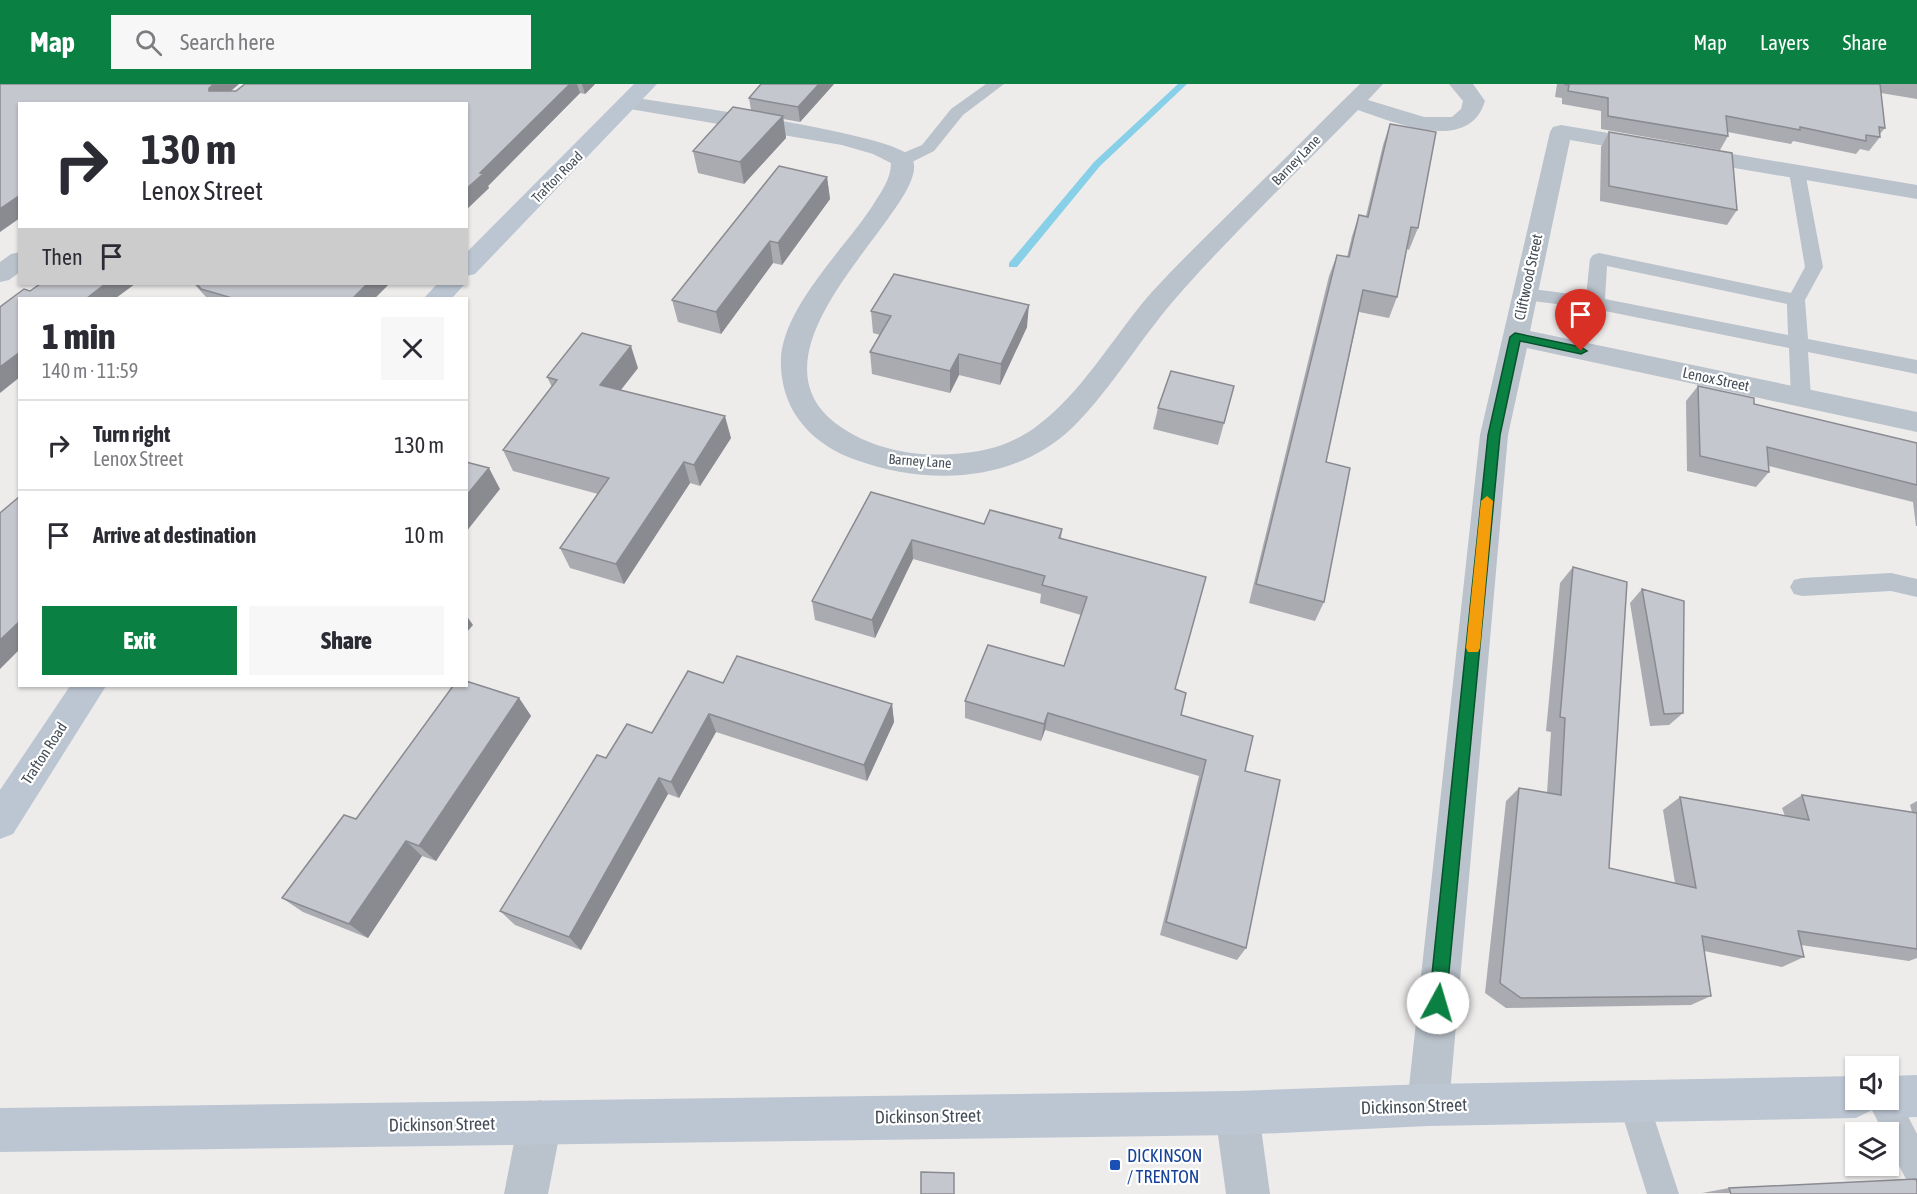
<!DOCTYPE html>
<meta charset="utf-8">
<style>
body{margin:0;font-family:"Asap Condensed",sans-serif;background:#f7f7f7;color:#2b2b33;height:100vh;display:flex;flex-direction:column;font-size:22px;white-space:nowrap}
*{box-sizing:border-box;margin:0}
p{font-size:20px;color:#7c7c81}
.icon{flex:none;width:33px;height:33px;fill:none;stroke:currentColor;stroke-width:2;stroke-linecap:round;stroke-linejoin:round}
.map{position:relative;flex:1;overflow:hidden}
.details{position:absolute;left:18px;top:213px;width:450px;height:390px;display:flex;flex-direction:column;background:#fff;border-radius:0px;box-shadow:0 2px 4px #0004}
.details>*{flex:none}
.hud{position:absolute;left:18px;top:18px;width:450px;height:183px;border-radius:0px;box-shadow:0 2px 4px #0004;background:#fff;color:#2b2b33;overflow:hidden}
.buttons{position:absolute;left:1845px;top:972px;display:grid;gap:12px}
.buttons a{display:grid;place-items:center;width:54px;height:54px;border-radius:0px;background:#fff;box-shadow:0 2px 4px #0004;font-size:30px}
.pin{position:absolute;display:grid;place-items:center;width:51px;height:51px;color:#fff;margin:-62px -26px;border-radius:50% 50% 50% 0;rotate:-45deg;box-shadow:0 0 6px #0007}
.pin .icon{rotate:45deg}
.me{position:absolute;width:66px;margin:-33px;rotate:6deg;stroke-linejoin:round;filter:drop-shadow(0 0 4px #0008)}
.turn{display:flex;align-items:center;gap:21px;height:126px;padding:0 24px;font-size:27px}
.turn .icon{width:78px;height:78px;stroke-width:2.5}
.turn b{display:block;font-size:42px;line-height:51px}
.then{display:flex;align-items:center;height:57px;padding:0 24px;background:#0003;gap:12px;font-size:22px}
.round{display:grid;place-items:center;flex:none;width:63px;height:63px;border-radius:0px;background:#f7f7f7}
.summary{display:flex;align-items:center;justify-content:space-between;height:102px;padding:0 24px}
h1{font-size:36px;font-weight:800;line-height:45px}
.cta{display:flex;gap:12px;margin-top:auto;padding:12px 24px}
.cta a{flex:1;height:69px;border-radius:0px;background:#0b8043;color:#fff;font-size:24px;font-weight:800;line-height:69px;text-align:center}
.cta a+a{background:#f7f7f7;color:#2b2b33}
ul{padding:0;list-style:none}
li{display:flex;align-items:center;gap:18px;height:90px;padding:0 24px;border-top:2px solid #e1e1e2}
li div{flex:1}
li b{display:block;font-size:22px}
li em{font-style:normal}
header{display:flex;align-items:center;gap:36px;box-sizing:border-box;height:84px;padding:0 30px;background:#0b8043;color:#fff}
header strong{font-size:28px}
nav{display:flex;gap:33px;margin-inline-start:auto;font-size:21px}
.search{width:420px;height:54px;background:#f7f7f7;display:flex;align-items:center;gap:15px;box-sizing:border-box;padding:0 21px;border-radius:0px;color:#7c7c81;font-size:22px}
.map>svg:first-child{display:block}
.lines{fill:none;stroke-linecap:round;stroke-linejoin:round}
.stream{fill:#87d0e8;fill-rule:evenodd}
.lane{fill:#bac2cb;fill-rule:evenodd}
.street{fill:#bac2cb;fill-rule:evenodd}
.secondary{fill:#bcc6d2;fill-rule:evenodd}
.wall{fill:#a9abb1}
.shaded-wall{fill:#8a8b90}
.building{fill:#c5c7ce;stroke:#8a8b90;stroke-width:1.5}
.route{fill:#0b8043;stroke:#07532c;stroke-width:1.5}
.slow{fill:#f59e0b}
.transit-dot{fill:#1a4fb4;stroke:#fff;stroke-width:2}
.labels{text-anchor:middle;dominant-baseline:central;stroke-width:4.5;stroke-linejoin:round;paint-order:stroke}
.far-street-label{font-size:14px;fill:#454e58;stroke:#fff}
.street-label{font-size:15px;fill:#454e58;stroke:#fff}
.near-street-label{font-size:18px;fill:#454e58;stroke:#fff}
.near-transit-label{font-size:18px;fill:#164399;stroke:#fff;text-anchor:start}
</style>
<header>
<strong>Map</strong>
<div class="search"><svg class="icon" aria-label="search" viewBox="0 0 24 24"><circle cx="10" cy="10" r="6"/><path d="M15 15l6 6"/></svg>Search here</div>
<nav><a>Map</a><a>Layers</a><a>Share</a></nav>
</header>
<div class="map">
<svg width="1917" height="1110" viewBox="0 0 1917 1110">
<rect width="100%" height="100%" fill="#eeebeb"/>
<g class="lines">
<path class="stream" d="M1178,0H1187L1100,82L1017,183H1009V179L1094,78Z"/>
<path class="lane" d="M986,0H1004L963,31L934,67L908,80H896L894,76L896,72L922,61L951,25Z
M1797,83L1805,88L1823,183L1805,216L1808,255L1917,276V290L1808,268L1811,313L1808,318L1801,320L1794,318L1791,313L1789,264L1595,225L1525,216L1518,214L1516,210L1518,206L1525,204L1586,212L1590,175L1593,171L1599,169L1791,209L1805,183L1789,88ZM1607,182L1787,220L1788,251L1605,215Z
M1891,489L1917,495V513L1891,507L1802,512L1794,510L1790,503L1794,496L1802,494Z
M1634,1001L1645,1006L1679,1110H1647L1618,1017L1623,1006Z
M1888,1003L1894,1005L1917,1050V1100L1906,1095L1888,1061V1048H1883L1867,1016H1888Z"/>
<path class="street" d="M1360,0H1383L1368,16L1424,33H1452L1461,25L1463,17L1449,0H1473L1485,17C1469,71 1394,38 1358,26C1299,86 1238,144 1182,207C1143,250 1114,302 1073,343C1015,399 929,402 856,376C814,361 783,330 781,283C777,228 845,165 873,121C881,108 891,95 891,79L873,70L842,61L630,25L622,24L619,19L622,14L630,13C672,20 893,49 911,73C942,114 730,262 838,341C871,365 914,373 954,370C983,368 1008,362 1033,345C1081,311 1112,254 1151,209C1184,173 1220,139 1255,104C1290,70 1325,34 1360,0Z
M1561,41L1917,101V115L1570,56L1530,247L1917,328V348L1527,264L1508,351L1449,1021L1443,1036L1428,1042L1413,1036L1407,1021L1480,351L1550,48L1553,43Z
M20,168V188L9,196L0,198V178L11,170Z
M1237,1007L1252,1014L1259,1029L1270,1110H1226L1215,1029L1222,1014Z
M540,1016L555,1023L562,1038L548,1110H504L518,1038L525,1023Z"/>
<path class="secondary" d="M634,0H657L475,190L466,192V169Z
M437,200H465L452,214H424Z
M70,602H106L13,750L0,755V706Z
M1917,991V1033L1888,1034L1872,1026L1856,1034L1428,1042L1237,1051L0,1068V1024L1237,1007L1428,1000L1856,992V1016H1888V992Z"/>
</g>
<path class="wall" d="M0,0H239L230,7H236L245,0H595L585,10L580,9L488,102L489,104L466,126V20H20Z
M834,0L800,38L783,35L786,54L744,100L698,89L693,67L751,26L749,14Z
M1557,0H1917V15L1881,9L1885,44L1879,51L1880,53L1869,67L1860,65L1856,70L1793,57L1791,60L1728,48V52L1720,66L1601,45V27L1562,20V14L1555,13Z
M1390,40L1418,144L1409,166L1407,165L1397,213L1389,234L1359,228L1326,378L1324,518L1315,537L1249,519L1329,192L1337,171L1347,173L1352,152L1359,131L1366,132L1383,61Z
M1609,48L1737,126L1727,141L1600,117L1601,63Z
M827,93L830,115L782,181L773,179L721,250L678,238L672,216Z
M194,200H389L375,214H207Z
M871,227L1027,243L1000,301L959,291L950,309L872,290L870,268L880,251L873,249Z
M638,284L621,306L731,354L700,402L690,399L624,500L570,484L560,464L598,410L513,387L503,366L552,303L547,293Z
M1698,302L1754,320L1917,359V442H1916L1913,418L1769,382V388L1756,403L1687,387L1686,317Z
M1158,324L1224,339L1218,361L1153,345Z
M871,408L984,440L1062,445L1061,455L1175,605L1181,631L1245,687L1246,864L1237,876L1160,851L1199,692L1045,646L1041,657L965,634V617L1064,582L1081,531L1040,519L1041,510L913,475L875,554L815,536L812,517Z
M1573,483L1609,784L1675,799L1663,726L1680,713L1785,732L1782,724L1802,711L1912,728L1910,721L1917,717V874L1909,877L1801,861L1804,873L1782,883L1704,867L1711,912L1691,921L1506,924L1485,909L1506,717L1519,704L1547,709L1551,648L1546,647L1560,499Z
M1642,505L1683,629L1669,641L1650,642L1630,519Z
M723,599L892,620L894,638L867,697L716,648L679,714L668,710L581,866L515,841L500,827L606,674L652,649Z
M519,614L531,632L436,777L422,772L368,854L303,828L282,814L356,735Z
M1729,1104L1917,1110L1702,1109Z"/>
<path class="shaded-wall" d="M214,0H239L218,18L209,7V4Z
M570,0H577L580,9L488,102L489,104L466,126V105L480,89Z
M582,0H595L585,10Z
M819,0H834L800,38L798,23Z
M783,32L786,54L744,100L740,78Z
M827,93L830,115L782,181L778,159Z
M20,111V134L0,148V125Z
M770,157L773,179L721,250L716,228Z
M105,200H135L116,214H87Z
M367,200H389L375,214H353Z
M1029,221L1027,243L1000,301L1001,280Z
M631,262L638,284L608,322L600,301Z
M20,268V293L0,309V283Z
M959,270V291L950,309V287Z
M725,332L731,354L700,402L694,381Z
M684,378L690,399L624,500L616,480Z
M489,384L500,405L466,448V412Z
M912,456L913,475L875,554L872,536Z
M466,531L473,541L466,549Z
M20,537V565L0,585V556Z
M519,614L531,632L436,777L419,762Z
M892,620L894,638L867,697L864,681Z
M1048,629L1045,646L1041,657L1044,640Z
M709,630L716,648L679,714L671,698Z
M659,694L668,710L581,866L569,853Z
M406,757L422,772L368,854L349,840Z"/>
<path class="building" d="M0,0H214L209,4V7H236L245,0H570L480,89L483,90L466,105V20H20V111L0,125Z
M761,0H819L798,23L749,14Z
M1564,0H1880L1885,44L1879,43L1880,53L1866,51V57L1800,43V46L1726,32L1728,52L1608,32V14L1568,7L1569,1Z
M733,23L783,32L740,78L693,67Z
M1390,40L1436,48L1418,144L1411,143L1397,213L1363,206L1326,378L1350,384L1324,518L1256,500L1337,171L1349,173L1359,131L1368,133Z
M1609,48L1732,69L1737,126L1609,102Z
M779,82L827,93L778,159L770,157L716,228L672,216Z
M894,190L1029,221L1001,280L959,270L950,287L870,268L891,232L871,227Z
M40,200H105L87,214H20V268L0,283V223L24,205L30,207Z
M197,200H367L353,214H232L201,205Z
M582,249L631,262L600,301L725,332L694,381L684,378L616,480L560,464L609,394L503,366L557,296L547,293Z
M1171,287L1234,302L1224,339L1158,324Z
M1698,302L1754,314V320L1917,359V401L1767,363L1769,388L1700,372Z
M466,378L489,384L466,412Z
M871,408L984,440L990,426L1062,445L1059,454L1206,493L1175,605L1186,609L1181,631L1253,652L1245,687L1280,696L1246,864L1166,838L1206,676L1048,629L1044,640L965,617L988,561L1064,582L1087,513L1042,501L1045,492L912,456L872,536L812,517Z
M20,412V537L0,556V429Z
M1573,483L1627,498L1609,784L1696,804L1680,713L1809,736L1802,711L1917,729V865L1798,847L1804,873L1702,852L1711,912L1521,914L1500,899L1519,704L1561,711L1565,634L1560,633Z
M1642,505L1684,517L1683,629L1664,630Z
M737,572L892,620L864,681L709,630L671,698L659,694L569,853L500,827L597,671L606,674L627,640L652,649L688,587L723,599Z
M466,597L519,614L419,762L406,757L349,840L282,814L344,731L356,735L453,602H466Z
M921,1088L954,1089V1110H921Z
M1916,1095L1917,1098V1110H1731L1729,1104Z"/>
<path class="route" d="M1515,249L1581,263L1587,267L1581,270L1520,257L1500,351L1446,919L1444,925L1438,927L1432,925L1429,919L1488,351L1510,253Z"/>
<path class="slow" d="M1487,412L1493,417L1480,564L1478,568H1468L1466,564L1481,417Z"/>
<rect class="transit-dot" x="1109" y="1075" width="12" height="12" rx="3"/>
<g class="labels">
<g class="far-street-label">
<text transform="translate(1296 76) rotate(-46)">Barney Lane</text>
<text transform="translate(557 93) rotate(-45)">Trafton Road</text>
<text transform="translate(920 377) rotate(4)">Barney Lane</text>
</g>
<g class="street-label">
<text transform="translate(1528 193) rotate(-78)">Cliftwood Street</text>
<text transform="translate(1716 295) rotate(12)">Lenox Street</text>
<text transform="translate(44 669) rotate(-57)">Trafton Road</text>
</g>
<g class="near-street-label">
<text transform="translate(1414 1022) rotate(-2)">Dickinson Street</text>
<text transform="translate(928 1032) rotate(-1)">Dickinson Street</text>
<text transform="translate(442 1040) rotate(-1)">Dickinson Street</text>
</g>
<g class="near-transit-label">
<text x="1127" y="1071">DICKINSON<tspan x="1127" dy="21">/ TRENTON</tspan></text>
</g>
</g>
</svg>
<div class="buttons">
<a><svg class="icon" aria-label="sound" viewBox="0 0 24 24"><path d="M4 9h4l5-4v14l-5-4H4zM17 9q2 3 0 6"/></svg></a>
<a><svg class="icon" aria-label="layers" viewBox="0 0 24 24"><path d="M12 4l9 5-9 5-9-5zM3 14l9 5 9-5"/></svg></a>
</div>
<div class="pin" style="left:1581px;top:267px;background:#d93025"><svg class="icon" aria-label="arrive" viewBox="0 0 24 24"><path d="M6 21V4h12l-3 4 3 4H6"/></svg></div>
<svg class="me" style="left:1438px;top:919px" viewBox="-20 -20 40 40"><circle r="19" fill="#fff"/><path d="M0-13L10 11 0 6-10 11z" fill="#0b8043"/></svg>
<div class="hud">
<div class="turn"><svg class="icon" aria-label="right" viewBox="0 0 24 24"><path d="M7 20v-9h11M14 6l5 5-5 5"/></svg><div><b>130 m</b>Lenox Street</div></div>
<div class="then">Then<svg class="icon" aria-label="arrive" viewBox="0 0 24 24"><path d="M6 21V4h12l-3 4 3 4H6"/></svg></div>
</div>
<section class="details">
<div class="summary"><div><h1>1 min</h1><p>140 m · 11:59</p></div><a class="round"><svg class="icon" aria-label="close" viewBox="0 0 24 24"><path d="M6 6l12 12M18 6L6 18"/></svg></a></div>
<ul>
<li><svg class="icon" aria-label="right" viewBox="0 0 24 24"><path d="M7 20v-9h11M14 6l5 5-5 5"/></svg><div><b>Turn right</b><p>Lenox Street</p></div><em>130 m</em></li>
<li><svg class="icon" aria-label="arrive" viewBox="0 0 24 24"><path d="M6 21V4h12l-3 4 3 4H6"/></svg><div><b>Arrive at destination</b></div><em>10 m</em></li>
</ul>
<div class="cta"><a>Exit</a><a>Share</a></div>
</section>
</div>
